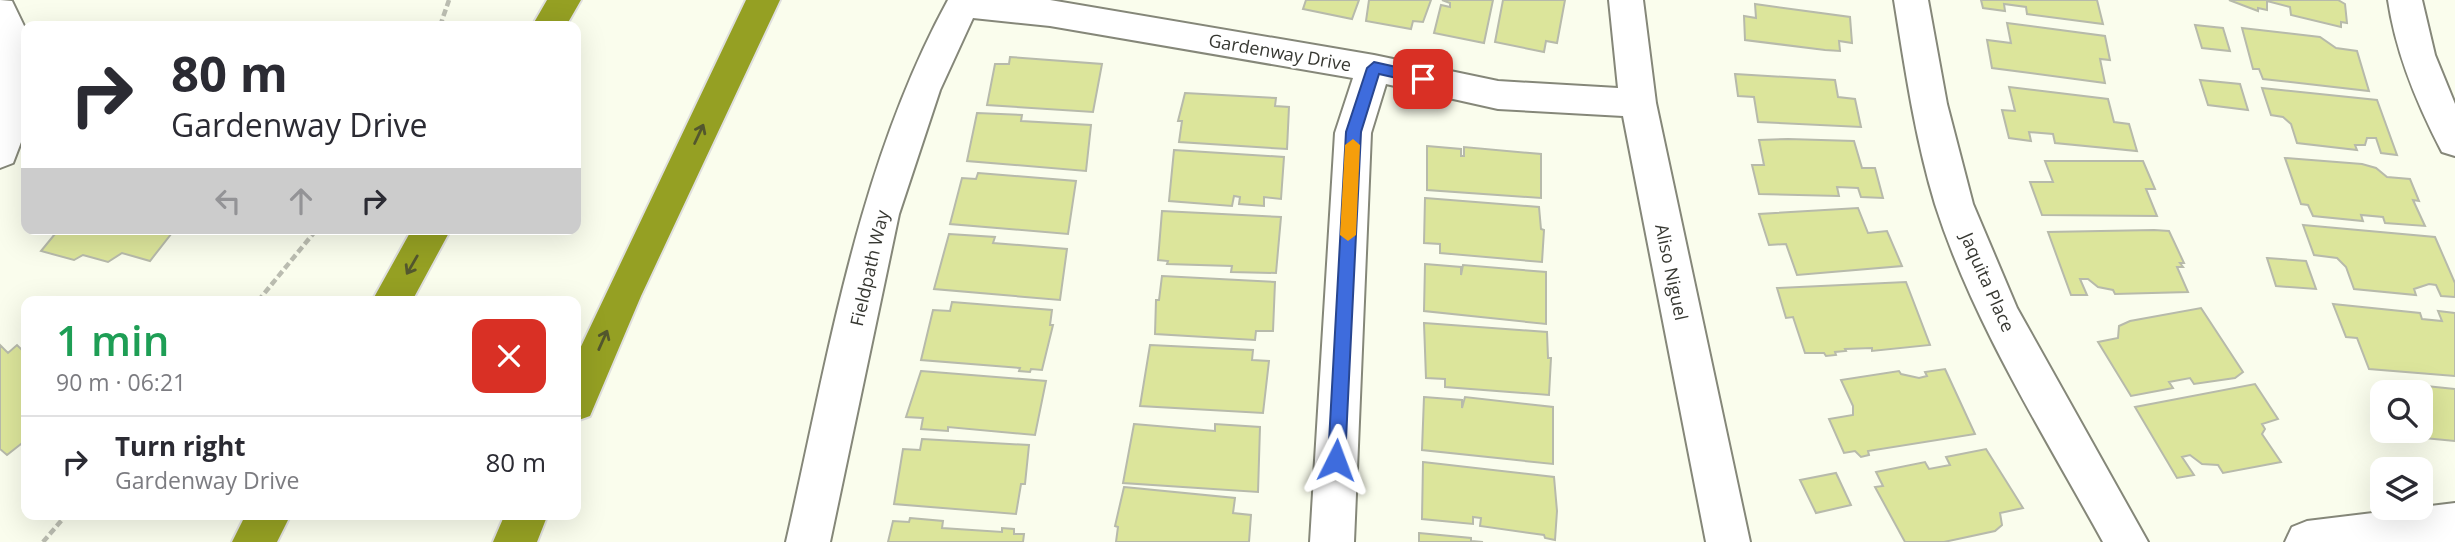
<!DOCTYPE html>
<meta charset="utf-8">
<style>
body{margin:0;font-family:"Open Sans",sans-serif;background:#f7f7f7;color:#2b2b33;height:100vh;display:flex;flex-direction:column;font-size:26px;white-space:nowrap}
*{box-sizing:border-box;margin:0}
p{font-size:23px;color:#7c7c81}
.icon{flex:none;width:38px;height:38px;fill:none;stroke:currentColor;stroke-width:2;stroke-linecap:round;stroke-linejoin:round}
.map{position:relative;flex:1;overflow:hidden}
.details{position:absolute;left:21px;top:296px;width:560px;height:224px;display:flex;flex-direction:column;background:#fff;border-radius:14px;box-shadow:0 7px 28px #0002}
.details>*{flex:none}
.top-card{position:absolute;left:21px;top:21px;width:560px;height:214px;border-radius:14px;box-shadow:0 7px 28px #0002;background:#fff;color:#2b2b33;overflow:hidden}
.tools{position:absolute;left:2370px;top:380px;display:grid;gap:14px}
.tools a{display:grid;place-items:center;width:63px;height:63px;border-radius:14px;background:#fff;box-shadow:0 7px 28px #0002;font-size:35px}
.pin{position:absolute;display:grid;place-items:center;width:60px;height:60px;color:#fff;margin:-30px;border-radius:14px;box-shadow:0 4px 10px #0006}
.me{position:absolute;width:77px;margin:-38px;rotate:3deg;stroke-linejoin:round;filter:drop-shadow(0 0 5px #0008)}
.turn{display:flex;align-items:center;gap:24px;height:147px;padding:0 35px;font-size:32px}
.turn .icon{width:91px;height:91px;stroke-width:2.5}
.turn b{display:block;font-size:49px;line-height:60px}
.lanes{display:flex;align-items:center;height:66px;padding:0 35px;background:#0003;justify-content:center;gap:35px;direction:ltr}
.lanes .off{opacity:.35}
.round{display:grid;place-items:center;flex:none;width:74px;height:74px;border-radius:14px;background:#f7f7f7}
.head{display:flex;align-items:center;justify-content:space-between;height:119px;padding:0 35px}
h1{font-size:42px;font-weight:600;line-height:52px;color:#1e9e55}
ul{padding:0;list-style:none}
li{display:flex;align-items:center;gap:21px;height:91px;padding:0 35px;border-top:2px solid #e1e1e2}
li div{flex:1}
li b{display:block;font-size:26px}
li em{font-style:normal}
.map>svg:first-child{display:block}
.building{fill:#dce59b;stroke:#b7baab;stroke-width:2}
.lines{fill:none;stroke-linecap:round;stroke-linejoin:round}
.minor-casing{stroke:#858779;stroke-width:4}
.highway-casing{stroke:#dfdfde;stroke-width:4}
.path{stroke:#bbbdb1;stroke-width:4.5;stroke-dasharray:7 3.5;stroke-linecap:butt}
.minor{fill:#fff;fill-rule:evenodd}
.highway{fill:#95a023;fill-rule:evenodd}
.oneway{stroke:#53572e}
.route{fill:#3e6cdd;stroke:#284690;stroke-width:2}
.slow{fill:#f59e0b}
.labels{text-anchor:middle;dominant-baseline:central;stroke-width:5;stroke-linejoin:round;paint-order:stroke}
.street-label{font-size:18px;fill:#373832;stroke:#fff}
</style>
<div class="map">
<svg width="2455" height="542" viewBox="0 0 2455 542">
<rect width="100%" height="100%" fill="#fafded"/>
<path class="building" d="M1306,0H1359L1352,19L1303,9Z
M1369,0H1431L1423,22L1413,21L1411,29L1366,21Z
M1442,0H1493L1484,43L1434,33L1441,5L1450,7V3Z
M1503,0H1565L1557,43L1546,41L1544,52L1495,42Z
M1981,0H2097L2103,24L2027,14L2026,7L2004,4L2005,11L1983,8Z
M2229,0H2338L2345,4L2347,23L2341,22V27L2291,15L2290,7L2267,1V10L2258,8V11Z
M1755,4L1850,17L1852,43L1839,41L1840,51L1825,50L1745,40L1744,16L1756,18Z
M2007,23L2105,36L2110,60L2100,59L2105,83L1992,68L1987,40L2011,43Z
M2195,25L2223,28L2230,51L2202,48Z
M2242,28L2320,37L2336,48L2357,51L2369,91L2263,79L2259,69H2253Z
M1010,57L1102,64L1093,112L987,105L995,64H1009Z
M1735,74L1835,80L1838,97L1855,99L1861,127L1758,122L1754,97L1738,96Z
M2200,80L2240,84L2248,110L2208,105Z
M2009,87L2108,99L2114,122L2129,124L2137,151L2055,143L2053,134L2029,132L2031,141L2009,138L2002,110L2015,111Z
M2262,88L2377,100L2397,155L2381,153L2376,138H2367L2365,145H2355L2357,150L2297,143L2291,124L2283,117L2271,115Z
M1185,93L1276,98L1275,106L1289,107L1287,149L1179,142L1182,121H1178Z
M977,113L1022,115L1021,121L1091,125L1086,171L967,161Z
M1788,139L1854,141L1862,168H1875L1883,198L1861,197L1858,188L1837,187L1839,196L1759,194L1752,165H1764L1759,140Z
M1427,146L1461,149V156H1464V147L1541,154V198L1427,190Z
M1174,150L1284,157L1281,199L1264,197V206L1239,204L1240,197L1234,196L1232,206L1169,201Z
M2285,158L2362,164L2376,168L2387,177L2410,179L2419,201L2413,200L2425,226L2385,223L2383,217L2361,215L2363,221L2313,216L2308,205L2301,204Z
M2045,161H2143L2155,189H2146L2157,216L2042,215L2030,182H2053Z
M978,173L1076,181L1068,234L950,224L962,178L976,179Z
M1425,198L1539,207L1541,229L1544,230L1542,262L1440,253V244L1424,243Z
M1858,208L1868,233L1887,231L1902,266L1797,275L1786,244L1769,245L1759,214Z
M1162,211L1281,217L1276,273L1231,272L1232,266L1167,264L1168,261L1158,260Z
M2303,225L2435,237L2455,283V297L2441,296L2436,285L2429,284L2414,289L2416,295L2354,289L2346,267L2337,258L2314,255Z
M59,229H175L150,261L122,253L108,262L83,255L74,260L41,251Z
M2154,230L2169,231L2184,263H2180L2183,267H2177L2188,292L2115,294L2113,290L2098,287L2088,279H2080L2087,295H2071L2048,232Z
M949,234L995,237L993,243L1067,249L1060,300L934,289Z
M2267,258L2306,261L2316,289L2276,286Z
M1425,264L1461,267V275L1463,265L1546,272V324L1424,311Z
M1162,276L1275,282L1273,331H1256L1255,340L1155,334L1156,300H1159Z
M1906,282L1930,345L1872,351V348L1845,349L1846,351L1835,352L1836,355L1826,356L1824,353H1805L1793,317L1786,318L1777,288Z
M952,302L1052,310L1050,325H1053L1042,370L1031,369L1030,372L1019,371L1020,368L921,360L933,310L950,311Z
M2333,304L2420,313L2422,319L2442,321L2438,311L2455,313V376L2369,369L2357,338L2346,337Z
M2201,308L2243,372L2235,378L2194,384L2190,378L2169,382L2173,388L2131,396L2098,342L2118,338L2119,326L2130,321Z
M1424,323L1547,332L1548,358H1551L1549,395L1445,387V379L1426,378Z
M0,345L8,353L17,345L26,354V440L7,455L0,449Z
M1150,345L1253,350L1252,360L1269,361L1263,413L1140,406Z
M1945,369L1975,434L1868,451L1869,455L1861,457L1855,451L1844,453L1829,419L1853,415V406L1841,380L1899,371L1901,374L1919,378L1927,376L1925,372Z
M921,371L1046,381L1035,435L948,427V431L921,429L923,418L906,417Z
M2387,382L2455,389V441L2393,435L2391,430H2420V392H2390Z
M2255,384L2278,419L2262,424L2265,429L2262,434L2281,462L2223,473L2218,465L2202,464L2190,455L2182,457L2194,475L2177,478L2135,407Z
M1424,397L1462,400V408L1465,397L1553,407V464L1422,450Z
M1134,424L1215,431V424L1260,427L1258,492L1123,483Z
M922,439L1029,445L1025,484H1021L1016,514L894,504L903,449L920,450Z
M1986,449L2023,508L2000,513L2002,525L1995,531L1944,542H1905L1875,487L1883,486L1876,472L1925,462L1929,469L1950,465L1946,457Z
M1423,462L1554,477L1557,511L1555,540L1545,538L1544,535L1480,526L1481,518L1473,517V524L1422,519Z
M1836,473L1851,505L1816,513L1800,480Z
M1124,487L1235,498L1233,513L1251,515L1249,542H1116L1118,527L1115,526Z
M910,518L943,521L942,528L1002,532V528L1014,529V534H1024L1023,542H888L893,521L909,522Z
M1419,533L1471,538V541L1483,542H1419Z"/>
<g class="lines">
<g class="minor-casing">
<path id="minor" d="M0,0L12,1L26,30V129L13,163L0,168Z
M948,0H1050L1374,55L1498,81L1618,88L1609,0H1643L1656,103L1750,542H1706L1623,116L1498,109L1386,84L1371,133L1354,542H1310L1335,133L1353,78L1050,26L973,18L940,90L899,214L830,542H786C828,359 857,167 948,0Z
M1894,0H1928L1947,104L1973,204L2017,308L2148,542H2103C2043,433 1973,323 1935,204C1915,138 1905,68 1894,0Z
M2388,0H2422L2435,55L2455,104V156L2442,152C2417,104 2396,54 2388,0Z
M2455,503V542H2285L2292,527L2307,521Z"/>
</g>
<g class="highway-casing">
<path id="highway" d="M547,0H581L566,26H532Z
M746,0H780L641,296L590,416L576,421V357Z
M412,229H451L412,301H372Z
M246,514H291L277,542H232Z
M505,514H548L537,542H493Z"/>
</g>
<path class="path" d="M440,26L449,0
M258,301L317,229
M43,542L67,514"/>
<use href="#minor" class="minor"/>
<use href="#highway" class="highway"/>
</g>
<defs><path id="oneway-shaft" d="M-6 0H5M1.5-3L5.5 0L1.5 3" fill="none" stroke-width="1.6" stroke-linecap="round" stroke-linejoin="round" transform="scale(1.75)"/></defs>
<g class="oneway">
<use href="#oneway-shaft" transform="translate(699 134) rotate(-65)"/>
<use href="#oneway-shaft" transform="translate(412 265) rotate(120)"/>
<use href="#oneway-shaft" transform="translate(603 340) rotate(-66)"/>
</g>
<path class="route" d="M1374,62L1423,73L1431,79L1423,84L1379,74L1361,132L1345,460L1336,468L1328,460L1346,132L1367,68Z"/>
<path class="slow" d="M1353,139L1360,145L1356,235L1348,241L1340,235L1345,145Z"/>
<g class="labels">
<g class="street-label">
<text transform="translate(1280 52) rotate(10)">Gardenway Drive</text>
<text transform="translate(869 268) rotate(-77)">Fieldpath Way</text>
<text transform="translate(1672 272) rotate(78)">Aliso Niguel</text>
<text transform="translate(1988 282) rotate(66)">Jaquita Place</text>
</g>
</g>
</svg>
<div class="tools">
<a><svg class="icon" aria-label="search" viewBox="0 0 24 24"><circle cx="10" cy="10" r="6"/><path d="M15 15l6 6"/></svg></a>
<a><svg class="icon" aria-label="layers" viewBox="0 0 24 24"><path d="M12 4l9 5-9 5-9-5zM3 14l9 5 9-5"/></svg></a>
</div>
<div class="pin" style="left:1423px;top:79px;background:#d93025"><svg class="icon" aria-label="arrive" viewBox="0 0 24 24"><path d="M6 21V4h12l-3 4 3 4H6"/></svg></div>
<svg class="me" style="left:1336px;top:460px" viewBox="-20 -20 40 40"><path d="M0-17L14 15 0 8-14 15z" fill="#3e6cdd" stroke="#fff" stroke-width="4"/></svg>
<div class="top-card">
<div class="turn"><svg class="icon" aria-label="right" viewBox="0 0 24 24"><path d="M7 20v-9h11M14 6l5 5-5 5"/></svg><div><b>80 m</b>Gardenway Drive</div></div>
<div class="lanes"><svg class="icon off" aria-label="left" viewBox="0 0 24 24"><path d="M17 20v-9H6M10 6l-5 5 5 5"/></svg><svg class="icon off" aria-label="ahead" viewBox="0 0 24 24"><path d="M12 20V5M6 11l6-6 6 6"/></svg><svg class="icon" aria-label="right" viewBox="0 0 24 24"><path d="M7 20v-9h11M14 6l5 5-5 5"/></svg></div>
</div>
<section class="details">
<div class="head"><div><h1>1 min</h1><p>90 m · 06:21</p></div><a class="round" style="background:#d93025;color:#fff"><svg class="icon" aria-label="close" viewBox="0 0 24 24"><path d="M6 6l12 12M18 6L6 18"/></svg></a></div>
<ul>
<li><svg class="icon" aria-label="right" viewBox="0 0 24 24"><path d="M7 20v-9h11M14 6l5 5-5 5"/></svg><div><b>Turn right</b><p>Gardenway Drive</p></div><em>80 m</em></li>
</ul>
</section>
</div>
